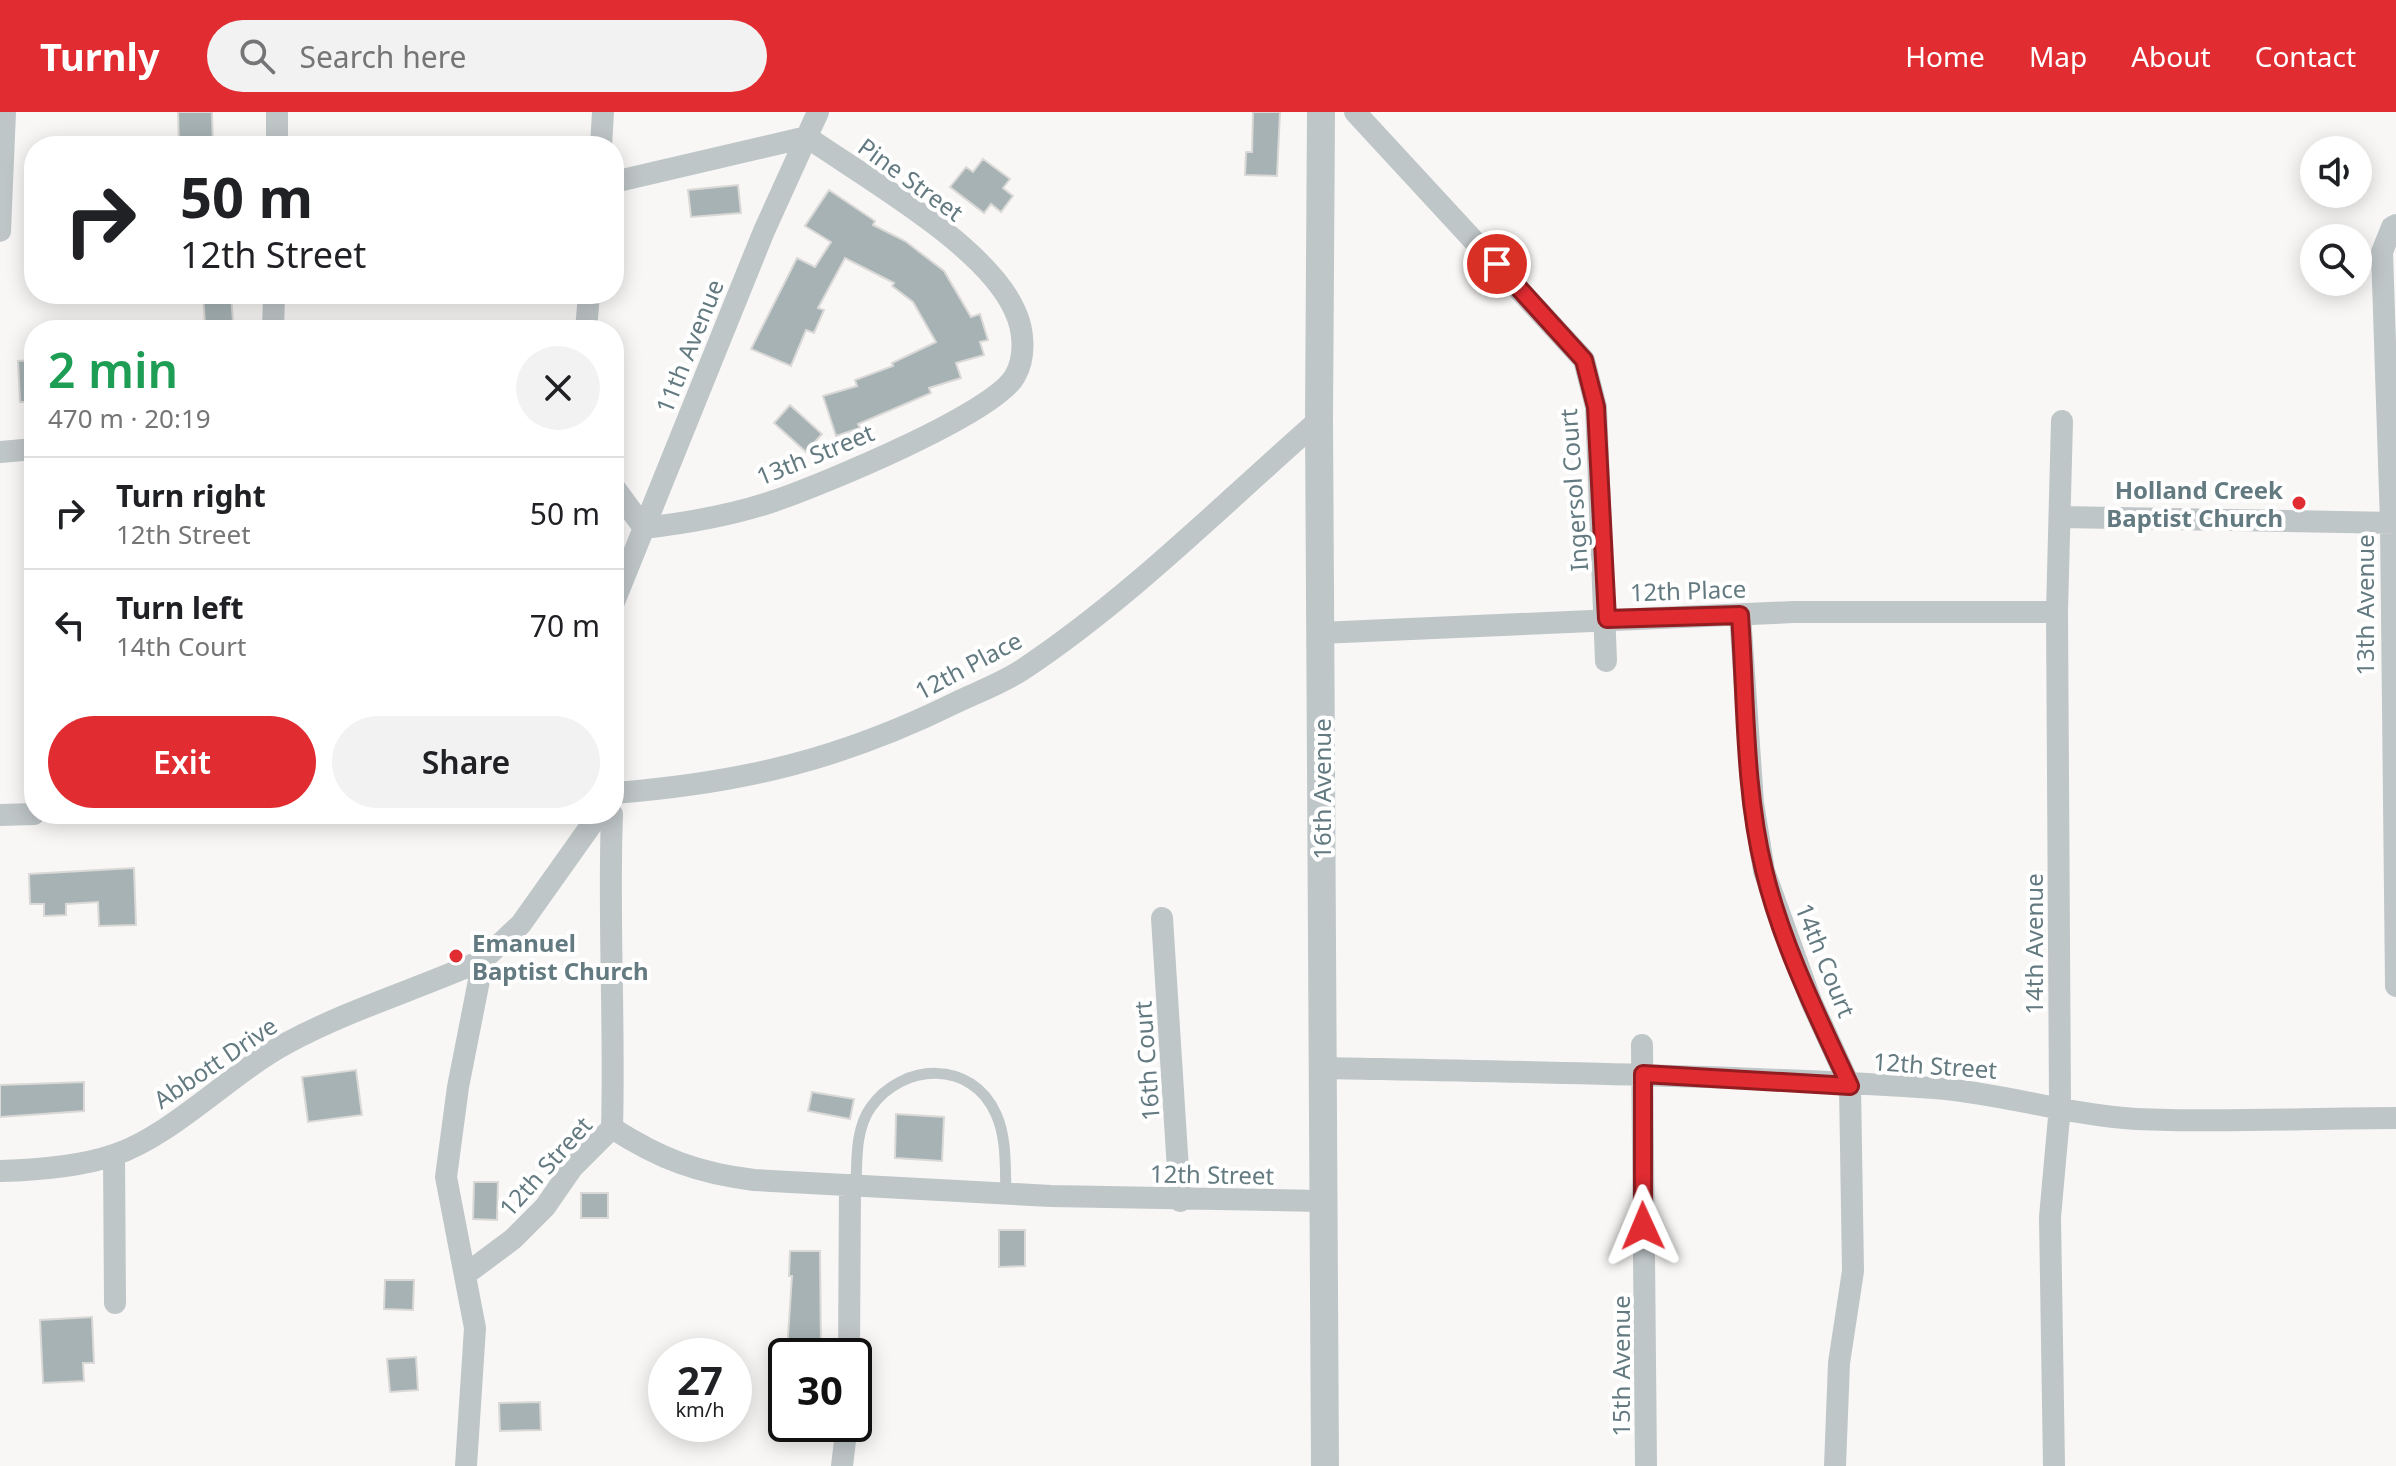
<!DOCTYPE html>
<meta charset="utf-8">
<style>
body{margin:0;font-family:"Noto Sans",sans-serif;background:#f2f2f2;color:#202124;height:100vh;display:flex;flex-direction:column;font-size:30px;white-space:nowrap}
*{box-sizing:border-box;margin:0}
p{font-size:26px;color:#757577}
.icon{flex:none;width:44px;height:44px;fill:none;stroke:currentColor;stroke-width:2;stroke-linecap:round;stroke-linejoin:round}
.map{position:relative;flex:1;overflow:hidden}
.sheet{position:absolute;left:24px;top:208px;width:600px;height:504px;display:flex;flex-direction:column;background:#fff;border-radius:32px;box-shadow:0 4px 20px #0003}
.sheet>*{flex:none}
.banner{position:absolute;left:24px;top:24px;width:600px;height:168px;border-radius:32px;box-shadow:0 4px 20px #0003;background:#fff;color:#202124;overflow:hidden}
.controls{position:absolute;left:2300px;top:24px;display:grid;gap:16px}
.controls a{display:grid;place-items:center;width:72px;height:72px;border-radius:50%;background:#fff;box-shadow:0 4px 20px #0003;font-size:40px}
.speed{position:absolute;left:648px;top:1226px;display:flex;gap:16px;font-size:40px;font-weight:700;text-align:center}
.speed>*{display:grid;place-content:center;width:104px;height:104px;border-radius:50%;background:#fff;box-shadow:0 4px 20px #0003;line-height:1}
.speed small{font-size:20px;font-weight:400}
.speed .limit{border:4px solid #111;border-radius:12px;background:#fff;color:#111}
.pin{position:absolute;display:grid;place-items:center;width:68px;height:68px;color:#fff;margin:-34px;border:4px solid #fff;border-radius:50%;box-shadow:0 2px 8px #0007}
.me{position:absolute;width:88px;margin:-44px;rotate:359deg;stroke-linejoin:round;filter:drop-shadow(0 0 6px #0008)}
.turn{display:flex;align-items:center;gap:28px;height:168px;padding:0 24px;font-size:36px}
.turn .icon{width:104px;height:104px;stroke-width:2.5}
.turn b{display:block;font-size:56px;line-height:68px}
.round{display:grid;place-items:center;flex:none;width:84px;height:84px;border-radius:42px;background:#f2f2f2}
.head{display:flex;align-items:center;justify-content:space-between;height:136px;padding:0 24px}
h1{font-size:48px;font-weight:600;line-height:60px;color:#1e9e55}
.button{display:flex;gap:16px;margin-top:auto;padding:16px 24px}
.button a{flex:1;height:92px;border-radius:48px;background:#e12c32;color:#fff;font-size:32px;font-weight:600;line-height:92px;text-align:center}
.button a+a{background:#f2f2f2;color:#202124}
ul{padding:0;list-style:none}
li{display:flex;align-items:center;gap:24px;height:112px;padding:0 24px;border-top:2px solid #e0e0e0}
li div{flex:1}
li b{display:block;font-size:30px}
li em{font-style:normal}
header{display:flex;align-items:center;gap:48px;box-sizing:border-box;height:112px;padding:0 40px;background:#e12c32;color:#fff}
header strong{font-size:38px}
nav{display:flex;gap:44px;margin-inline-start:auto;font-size:28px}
.search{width:560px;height:72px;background:#f2f2f2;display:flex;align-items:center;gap:20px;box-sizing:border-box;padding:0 28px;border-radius:44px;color:#757577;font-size:30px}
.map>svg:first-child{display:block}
.building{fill:#a6b2b4;stroke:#dad9d7;stroke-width:2}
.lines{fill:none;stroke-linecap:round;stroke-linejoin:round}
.service{stroke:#bfc6c8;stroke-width:11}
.minor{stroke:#bfc6c8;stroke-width:22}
.tertiary{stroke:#bfc6c8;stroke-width:28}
.route-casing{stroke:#921d20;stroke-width:20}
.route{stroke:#e12c32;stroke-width:14}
.poi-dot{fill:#e12c32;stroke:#fff;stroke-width:3}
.labels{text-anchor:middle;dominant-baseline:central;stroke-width:8;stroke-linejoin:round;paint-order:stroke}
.street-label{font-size:24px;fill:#637a80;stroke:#fff}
.poi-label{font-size:24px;font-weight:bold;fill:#637a80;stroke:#fff;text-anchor:end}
</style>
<header>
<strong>Turnly</strong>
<div class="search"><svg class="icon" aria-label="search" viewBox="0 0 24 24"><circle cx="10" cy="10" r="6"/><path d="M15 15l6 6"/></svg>Search here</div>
<nav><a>Home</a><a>Map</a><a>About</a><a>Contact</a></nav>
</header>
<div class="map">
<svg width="2396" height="1354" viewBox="0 0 2396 1354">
<rect width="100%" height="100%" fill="#f8f7f5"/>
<path class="building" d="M178,0H212L213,34H179Z
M1253,0H1280L1277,64L1245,63L1246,40H1252Z
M983,47L1010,67L1003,76L1013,84L1001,100L991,92L984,101L950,75L966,55L973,60Z
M738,73L741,101L691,105L688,78Z
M829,78L875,109L873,113L905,129L944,159L971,205L980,202L988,228L980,230L984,243L956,251L961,266L929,276L931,281L858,312L860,316L836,324L823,284L857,274L855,268L893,254L892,251L936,230L913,190L892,174L894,171L845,146L818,196L824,198L814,221L806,218L791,254L751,237L797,146L815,155L831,130L805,114Z
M203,182H231L233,210L205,212Z
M34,248V290H20L18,249Z
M790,293L822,322L806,340L774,311Z
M134,756L136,813L99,814L98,790L66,792V803L44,804V792H30L29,762Z
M356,958L362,1003L308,1010L302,965Z
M84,970V999L0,1005V973Z
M812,980L854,987L850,1007L808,999Z
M896,1002L944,1005L942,1049L895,1046Z
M474,1070H498L497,1108L473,1107Z
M581,1081H608V1106H581Z
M999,1118H1025V1154L999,1155Z
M790,1139H820L821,1240L787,1239L792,1164H789Z
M385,1168H414L413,1198L384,1197Z
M92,1205L94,1251H83L84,1269L43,1271L40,1208Z
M416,1245L418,1278L390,1280L387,1247Z
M540,1290L541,1318L500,1319L499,1291Z"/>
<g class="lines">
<path class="service" d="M856,1074C857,1049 855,1017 871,995C902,951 972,947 996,1002C1007,1026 1005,1056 1006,1082"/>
<path class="minor" d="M1355,0L1584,248L1596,295L1606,549
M277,34V0
M601,34L603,0
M614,70L807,25C866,66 987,134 1015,199C1024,218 1026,245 1015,264C994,302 821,373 774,389C733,403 687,411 644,416
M2396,113L2392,115L2382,140L2391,411L2396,874
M0,119L5,0
M273,218L274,182
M586,218L589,182
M0,340L34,337
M614,375L644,416
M2060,405L2396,411
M614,490L764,119L818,0
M1740,503L1753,691L1764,759L1811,889L1850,974L1853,1159L1839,1251L1835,1354
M1320,521L1794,500H2057
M614,681C742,671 842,647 957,590C978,580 1002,571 1022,558C1129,487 1222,393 1319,308
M0,703L34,702
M1162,806L1180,1089
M1642,933L1646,1354
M1324,956C1527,960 1731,963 1934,976C2002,981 2068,1003 2136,1007C2222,1011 2310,1006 2396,1006
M612,1016C660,1047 698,1061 754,1068L1051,1084L1322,1089
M612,1016C615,911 608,807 612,702
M114,1043L115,1191
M0,1059C37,1058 79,1055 114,1043C173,1023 231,961 287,931C350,897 418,877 483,848
M466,1162L513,1127L545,1095L572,1056L612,1016
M849,1244L850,1073
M466,1354L475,1216L446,1065L458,975L483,848L521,812L599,702
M842,1354L847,1312
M2054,1354L2050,1105L2060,994L2057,500L2062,309"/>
<path class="tertiary" d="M1321,0L1319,308L1325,1354"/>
</g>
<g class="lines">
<g class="route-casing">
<path id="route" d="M1497,152L1584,248L1596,295L1607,507L1740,503C1746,587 1744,677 1764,758C1782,833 1818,905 1850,974L1643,962V1114"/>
</g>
<use href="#route" class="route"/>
</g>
<g class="poi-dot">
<circle cx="2299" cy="391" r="8"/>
<circle cx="456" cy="844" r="8"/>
</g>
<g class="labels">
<g class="street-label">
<text transform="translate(911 67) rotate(36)">Pine Street</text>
<text transform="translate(689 234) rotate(-68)">11th Avenue</text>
<text transform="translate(815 342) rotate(-22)">13th Street</text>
<text transform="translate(1573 378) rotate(-94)">Ingersol Court</text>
<text transform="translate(1688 478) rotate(-2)">12th Place</text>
<text transform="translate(2364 493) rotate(-90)">13th Avenue</text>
<text transform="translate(968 553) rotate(-28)">12th Place</text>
<text transform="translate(1321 677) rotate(-90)">16th Avenue</text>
<text transform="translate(2033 832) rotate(-90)">14th Avenue</text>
<text transform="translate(1826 848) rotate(68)">14th Court</text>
<text transform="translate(1146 949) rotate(-94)">16th Court</text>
<text transform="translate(215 950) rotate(-34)">Abbott Drive</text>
<text transform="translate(1935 953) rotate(4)">12th Street</text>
<text transform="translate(545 1054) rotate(-48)">12th Street</text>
<text transform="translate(1212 1062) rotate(1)">12th Street</text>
<text transform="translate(1620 1254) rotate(-90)">15th Avenue</text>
</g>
<g class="poi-label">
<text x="2283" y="377">Holland Creek<tspan x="2283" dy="28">Baptist Church</tspan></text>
<text x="472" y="830" text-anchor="start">Emanuel<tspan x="472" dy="28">Baptist Church</tspan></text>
</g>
</g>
</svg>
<div class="controls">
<a><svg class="icon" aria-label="sound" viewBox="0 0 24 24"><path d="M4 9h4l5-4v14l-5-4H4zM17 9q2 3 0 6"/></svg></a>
<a><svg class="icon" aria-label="search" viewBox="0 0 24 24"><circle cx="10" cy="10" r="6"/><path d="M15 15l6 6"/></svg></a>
</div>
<div class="speed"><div>27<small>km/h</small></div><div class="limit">30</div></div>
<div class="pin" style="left:1497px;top:152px;background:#d93025"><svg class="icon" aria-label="arrive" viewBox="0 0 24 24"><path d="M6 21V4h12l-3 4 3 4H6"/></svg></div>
<svg class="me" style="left:1643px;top:1114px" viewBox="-20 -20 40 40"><path d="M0-17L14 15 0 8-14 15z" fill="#e12c32" stroke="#fff" stroke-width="4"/></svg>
<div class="banner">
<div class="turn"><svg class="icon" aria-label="right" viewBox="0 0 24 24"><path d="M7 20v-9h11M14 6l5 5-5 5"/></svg><div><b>50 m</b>12th Street</div></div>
</div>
<section class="sheet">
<div class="head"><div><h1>2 min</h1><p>470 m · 20:19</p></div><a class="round"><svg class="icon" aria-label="close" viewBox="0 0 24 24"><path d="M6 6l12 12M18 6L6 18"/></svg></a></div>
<ul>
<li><svg class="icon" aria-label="right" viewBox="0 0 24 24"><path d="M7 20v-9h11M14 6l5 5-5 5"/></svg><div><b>Turn right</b><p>12th Street</p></div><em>50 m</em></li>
<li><svg class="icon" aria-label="left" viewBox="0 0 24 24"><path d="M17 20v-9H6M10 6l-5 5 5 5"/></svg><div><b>Turn left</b><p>14th Court</p></div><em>70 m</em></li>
</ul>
<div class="button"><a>Exit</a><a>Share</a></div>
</section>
</div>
